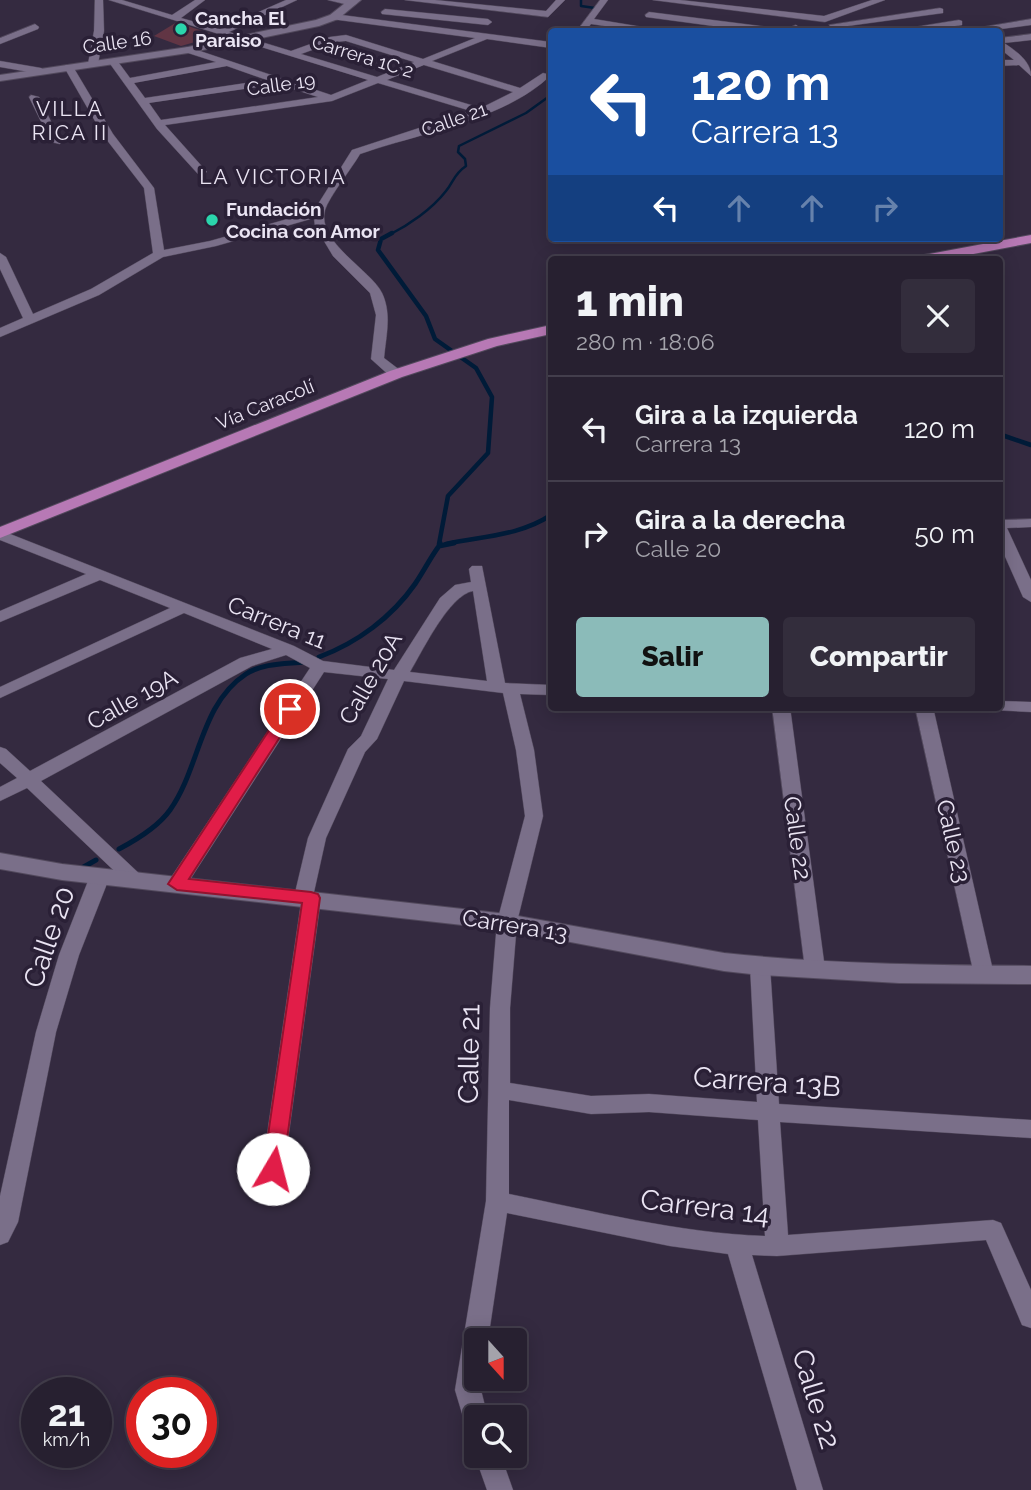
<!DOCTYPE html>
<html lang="es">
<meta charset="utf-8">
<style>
body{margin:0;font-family:Raleway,sans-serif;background:#332d3c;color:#f1f3f6;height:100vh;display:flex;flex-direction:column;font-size:26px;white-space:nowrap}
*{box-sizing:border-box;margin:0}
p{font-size:23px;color:#a4a3ab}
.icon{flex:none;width:38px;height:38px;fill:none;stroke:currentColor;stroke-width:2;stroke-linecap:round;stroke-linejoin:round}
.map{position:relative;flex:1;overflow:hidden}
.drawer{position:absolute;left:548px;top:256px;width:455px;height:455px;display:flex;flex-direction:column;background:#272030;border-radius:7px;box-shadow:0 4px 18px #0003,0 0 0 2px #433e4c}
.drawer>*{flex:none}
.hud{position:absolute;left:548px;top:28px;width:455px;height:214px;border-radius:7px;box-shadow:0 4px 18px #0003,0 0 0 2px #433e4c;background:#1a4fa0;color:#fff;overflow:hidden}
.needle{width:46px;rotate:159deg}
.tools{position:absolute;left:464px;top:1328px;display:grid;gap:14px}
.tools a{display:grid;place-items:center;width:63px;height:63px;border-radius:7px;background:#272030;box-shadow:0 4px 18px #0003,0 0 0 2px #433e4c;font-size:35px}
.speed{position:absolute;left:21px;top:1377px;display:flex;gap:14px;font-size:35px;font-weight:700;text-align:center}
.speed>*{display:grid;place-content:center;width:91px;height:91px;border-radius:50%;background:#272030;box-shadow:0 4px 18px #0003,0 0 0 2px #433e4c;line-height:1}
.speed small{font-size:18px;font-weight:400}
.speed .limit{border:10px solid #d22;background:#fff;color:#111}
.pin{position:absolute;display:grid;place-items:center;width:60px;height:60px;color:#fff;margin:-30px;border:4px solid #fff;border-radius:50%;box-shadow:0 2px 7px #0007}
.me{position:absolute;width:77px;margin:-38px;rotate:8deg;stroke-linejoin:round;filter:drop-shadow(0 0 5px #0008)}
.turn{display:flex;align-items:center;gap:24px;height:147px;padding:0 28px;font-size:32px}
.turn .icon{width:91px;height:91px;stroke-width:2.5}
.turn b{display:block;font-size:49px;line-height:60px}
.lanes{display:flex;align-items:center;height:66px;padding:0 28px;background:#0003;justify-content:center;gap:35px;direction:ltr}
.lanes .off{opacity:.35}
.round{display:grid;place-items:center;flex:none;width:74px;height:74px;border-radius:7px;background:#332d3c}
.summary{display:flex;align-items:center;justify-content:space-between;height:119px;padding:0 28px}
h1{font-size:42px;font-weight:800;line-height:52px}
.primary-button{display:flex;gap:14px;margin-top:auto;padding:14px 28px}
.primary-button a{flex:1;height:80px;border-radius:7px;background:#8bbbb9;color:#111;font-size:28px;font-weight:800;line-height:80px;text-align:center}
.primary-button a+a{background:#332d3c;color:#f1f3f6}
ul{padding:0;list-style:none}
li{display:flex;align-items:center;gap:21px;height:105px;padding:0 28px;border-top:2px solid #433e4c}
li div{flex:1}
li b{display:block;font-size:26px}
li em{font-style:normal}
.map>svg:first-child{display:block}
.green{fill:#613544}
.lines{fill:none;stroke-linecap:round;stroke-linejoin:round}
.stream-far2{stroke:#001b38;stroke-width:2.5}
.stream-far1{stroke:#001b38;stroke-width:4.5}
.stream{stroke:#001b38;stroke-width:5}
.street-casing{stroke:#52495c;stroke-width:1}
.secondary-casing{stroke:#52495c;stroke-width:2}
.primary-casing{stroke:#52495c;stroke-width:2}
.street{fill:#7a6f89;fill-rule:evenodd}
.secondary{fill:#7a6f89;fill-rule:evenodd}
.primary{fill:#b779b5;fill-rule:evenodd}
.route{fill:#e11d48;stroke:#92132f;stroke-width:2}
.poi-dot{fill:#2bd5ac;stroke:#2a2036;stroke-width:2.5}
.labels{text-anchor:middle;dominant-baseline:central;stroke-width:7;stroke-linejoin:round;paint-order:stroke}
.far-poi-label{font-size:19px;font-weight:bold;fill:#eae4f3;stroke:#2a2036;text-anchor:start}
.far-street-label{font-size:19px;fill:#eae4f3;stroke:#2a2036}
.far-neighbourhood-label{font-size:21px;letter-spacing:2px;fill:#eae4f3;stroke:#2a2036}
.street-label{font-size:23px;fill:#eae4f3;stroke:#2a2036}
.near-street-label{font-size:28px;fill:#eae4f3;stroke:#2a2036}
</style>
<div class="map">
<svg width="1031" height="1490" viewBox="0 0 1031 1490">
<rect width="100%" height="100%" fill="#342a40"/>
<path class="green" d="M177,22L216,36L181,46L154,36Z"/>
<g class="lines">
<path class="stream-far2" d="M581,0V6L595,8L593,10
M389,235C409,225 432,209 446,191C454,181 454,174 466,166L465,159L458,152L459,146L526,113L551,95"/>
<path class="stream-far1" d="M392,233L381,239L378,250L426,316L435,339L476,368L492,397L488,453L448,496L439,544
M999,434L1031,445
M446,544C483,536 519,536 551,515"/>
<path class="stream" d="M439,546L440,543
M319,657C357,643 392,617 415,584C424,571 430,558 439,546L454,543
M119,849C138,839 158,827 170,810C200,768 200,704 246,674C263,663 285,664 304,662
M80,869L96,860"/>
<g class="street-casing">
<path id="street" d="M95,0H103L104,31L98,64L93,67L88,64L94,31Z
M109,0H122L172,15L195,0H205L181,18L220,29L286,0H297L229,32L291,51L330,37L346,35L423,59L475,38L331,19V15L334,14L551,42V48L487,39L432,61L520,88L543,73L551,75C505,120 419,133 360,154C352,168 329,197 325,210C316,242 372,271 382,293C392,314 386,336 384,358L401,371V377H391L371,359L376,315L370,293L333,256L315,226L314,218L216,246L163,257L99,295L0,337V328L23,318L0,269V253L6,257L33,314L91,289L153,253L144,188L103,135L64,67L66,65H72L113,134L154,188L164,250L210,241L305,214L315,209L352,150L471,111L378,83L332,101L165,125L207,172L198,174L157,129L108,61L110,59H116L130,78L216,62L185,52V48L188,47L331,95L368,80ZM346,41L414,62L377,77L301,54L334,42ZM424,65L513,92L481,108L387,80ZM227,66L267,80L145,98L134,83ZM278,84L318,97L161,120L149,103Z
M328,0H350L357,3L353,6Z
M405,0H435L546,11L556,0H565L548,17Z
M600,0H608L594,19L673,32H646L591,24L585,32H576Z
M653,0H680L824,16L872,0H885L825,22Z
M940,8L943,9V13L833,28L829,25Z
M385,9L488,19L492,22L488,25L382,14L381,12Z
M649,12L768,27L773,30L758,32L646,17L645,15Z
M1031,19V25L979,32L965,30Z
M959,20L962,21V25L913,32H884Z
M35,24L39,27L38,29L0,44V38Z
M796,25L806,32H783L784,30Z
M1031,34V40L1004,43C1016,51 1031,61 1031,76L1019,65L999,66V60H1014L999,48V38Z
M0,61L41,68L46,71L41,74L0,67Z
M31,95L39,97L61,142L60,144L51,142L29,97Z
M1031,519V527L1007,528L1031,580V602L1023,597L999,543V520Z
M0,530L294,646L323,661L394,670L440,598L455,585L471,582L469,569L472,566H482L505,683L551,685V695L520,694L534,750L543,816L517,922L510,1008V1083L591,1096L649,1094L757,1102L750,966L753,961L760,959L767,961L770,966L779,1104L1031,1120V1138L780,1122L788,1235L993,1220L1001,1223L1031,1290V1328L1022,1325L986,1240L777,1256L752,1255L823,1490H797L728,1254L670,1246L507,1213L488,1340H476V1379H482L481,1390L488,1418H476V1434L467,1430L455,1390L486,1201L490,1008L497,922L525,816L516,750L503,693L404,681L377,739L365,752L326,838L314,892L321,898L284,1169L281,1176L273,1178L265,1176L262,1169L301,903L294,897L308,838L348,749L361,736L388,679L324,672L184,889H170L167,884L170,879L310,668L286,655L252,666L41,781L145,879L142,884H128L27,788L0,801V787L17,778L0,763V747L6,749L30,771L240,658L272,649L184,613L0,698V687L170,608L100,580L0,622V611L86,574L0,540ZM473,591L487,681L410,672C422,652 449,595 473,591ZM509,1100L591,1114L649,1112L758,1120L765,1236C678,1233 593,1211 509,1194Z
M999,701L1031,702V712L993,710L991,707H999Z
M772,707H790L825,969L822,974L815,976L808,974L805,969Z
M915,707H933L994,975L991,980L984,983L977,980L974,975Z
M100,869L107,871L110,876L79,955L56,1032L18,1222L8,1242L0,1245V1196L36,1032L59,955L90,876L93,871Z
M476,1454V1456H501L513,1490H487L475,1456Z"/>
</g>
<g class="secondary-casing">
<path id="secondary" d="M349,0H361L338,19L319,26L188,53L0,81V75L188,47L316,20L330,15Z
M0,853L62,864L507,914L724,953C826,964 929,965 1031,966V984L899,983L760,975L724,971L507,930L62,880L0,869Z"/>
</g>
<g class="primary-casing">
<path id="primary" d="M1031,235V243L947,259H917L924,255Z
M551,325V334L497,346L402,377L0,538V527L390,371L488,339Z"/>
</g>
<use href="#street" class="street"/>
<use href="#secondary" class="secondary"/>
<use href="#primary" class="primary"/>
</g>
<path class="route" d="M290,705L298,709L189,879L311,892L318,894L320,898L283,1169L280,1175L273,1177L266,1175L263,1169L302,903L177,890L168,884L285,706Z"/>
<g class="poi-dot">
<circle cx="181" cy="29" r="7"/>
<circle cx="212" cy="220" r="7"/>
</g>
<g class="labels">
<g class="far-poi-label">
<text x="195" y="18">Cancha El<tspan x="195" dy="22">Paraiso</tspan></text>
<text x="226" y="209">Fundación<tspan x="226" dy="22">Cocina con Amor</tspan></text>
</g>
<g class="far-street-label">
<text transform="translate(117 42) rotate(-8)">Calle 16</text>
<text transform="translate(363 56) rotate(17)">Carrera 1C 2</text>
<text transform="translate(281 84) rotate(-8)">Calle 19</text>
<text transform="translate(454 119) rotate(-19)">Calle 21</text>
<text transform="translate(265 404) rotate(-22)">Vía Caracolí</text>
</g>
<g class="far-neighbourhood-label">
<text x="70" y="108">VILLA<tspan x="70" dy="24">RICA II</tspan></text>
<text x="273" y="176">LA VICTORIA</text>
</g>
<g class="street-label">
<text transform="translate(277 622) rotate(22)">Carrera 11</text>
<text transform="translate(370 678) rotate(-60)">Calle 20A</text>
<text transform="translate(132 699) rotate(-29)">Calle 19A</text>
<text transform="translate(798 838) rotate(82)">Calle 22</text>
<text transform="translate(954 841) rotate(77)">Calle 23</text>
<text transform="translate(515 925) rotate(9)">Carrera 13</text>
</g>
<g class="near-street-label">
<text transform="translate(49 937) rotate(-71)">Calle 20</text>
<text transform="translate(469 1054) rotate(-89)">Calle 21</text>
<text transform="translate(767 1082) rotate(4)">Carrera 13B</text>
<text transform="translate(705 1207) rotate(7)">Carrera 14</text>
<text transform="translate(816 1399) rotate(73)">Calle 22</text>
</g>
</g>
</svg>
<div class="tools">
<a><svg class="needle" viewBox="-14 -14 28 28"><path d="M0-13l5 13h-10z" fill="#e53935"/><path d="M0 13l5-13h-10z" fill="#a4a3ab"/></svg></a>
<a><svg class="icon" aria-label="search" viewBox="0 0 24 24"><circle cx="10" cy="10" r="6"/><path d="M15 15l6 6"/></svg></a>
</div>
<div class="speed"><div>21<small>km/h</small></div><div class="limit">30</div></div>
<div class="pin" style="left:290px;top:709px;background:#d93025"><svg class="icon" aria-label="arrive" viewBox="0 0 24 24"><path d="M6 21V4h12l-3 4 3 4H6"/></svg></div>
<svg class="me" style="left:273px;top:1169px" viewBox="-20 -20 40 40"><circle r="19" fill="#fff"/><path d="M0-13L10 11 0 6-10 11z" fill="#e11d48"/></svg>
<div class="hud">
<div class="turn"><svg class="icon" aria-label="left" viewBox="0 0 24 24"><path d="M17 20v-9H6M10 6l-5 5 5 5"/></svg><div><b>120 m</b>Carrera 13</div></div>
<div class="lanes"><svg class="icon" aria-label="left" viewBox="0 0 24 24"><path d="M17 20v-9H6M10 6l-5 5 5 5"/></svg><svg class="icon off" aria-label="ahead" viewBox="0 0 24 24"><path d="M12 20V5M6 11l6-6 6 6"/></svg><svg class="icon off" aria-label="ahead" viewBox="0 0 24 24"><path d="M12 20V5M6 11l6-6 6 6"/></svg><svg class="icon off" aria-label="right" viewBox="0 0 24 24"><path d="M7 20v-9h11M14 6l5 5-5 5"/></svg></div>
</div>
<section class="drawer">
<div class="summary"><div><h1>1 min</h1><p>280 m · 18:06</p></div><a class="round"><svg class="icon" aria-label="close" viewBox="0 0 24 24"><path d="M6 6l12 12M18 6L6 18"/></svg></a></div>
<ul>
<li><svg class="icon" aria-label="left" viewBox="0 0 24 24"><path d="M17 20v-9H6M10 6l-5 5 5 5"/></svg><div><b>Gira a la izquierda</b><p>Carrera 13</p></div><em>120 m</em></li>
<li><svg class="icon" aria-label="right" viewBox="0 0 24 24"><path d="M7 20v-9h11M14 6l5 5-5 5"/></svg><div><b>Gira a la derecha</b><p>Calle 20</p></div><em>50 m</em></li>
</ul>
<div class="primary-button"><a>Salir</a><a>Compartir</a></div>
</section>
</div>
